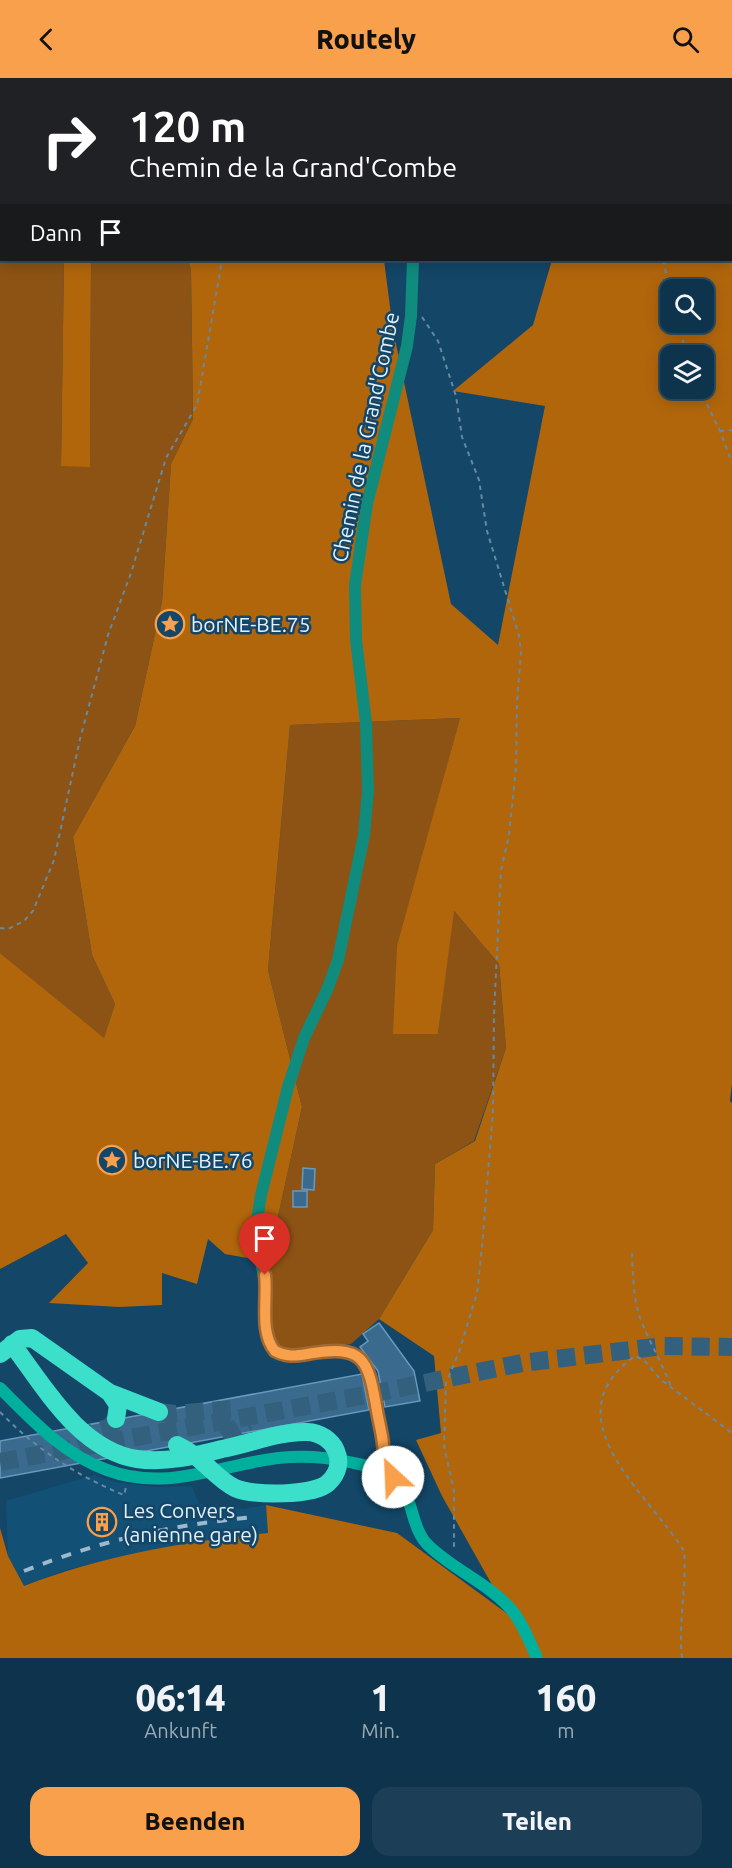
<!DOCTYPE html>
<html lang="de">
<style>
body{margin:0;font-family:Ubuntu,sans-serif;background:#1c3f57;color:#f1f3f6;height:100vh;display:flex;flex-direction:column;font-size:22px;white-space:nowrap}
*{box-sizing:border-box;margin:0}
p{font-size:20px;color:#9baab6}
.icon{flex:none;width:33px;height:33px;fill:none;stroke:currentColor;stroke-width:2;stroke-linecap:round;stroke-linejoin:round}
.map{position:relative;height:1580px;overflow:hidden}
.drawer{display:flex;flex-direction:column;background:#0e344d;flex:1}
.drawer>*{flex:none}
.hud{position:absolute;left:0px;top:0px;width:732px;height:183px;box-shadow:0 3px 15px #0003,0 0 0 2px #2e4f65;background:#202124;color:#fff;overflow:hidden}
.controls{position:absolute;left:660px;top:201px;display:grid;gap:12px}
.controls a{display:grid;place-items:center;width:54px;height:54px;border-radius:12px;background:#0e344d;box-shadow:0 3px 15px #0003,0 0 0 2px #2e4f65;font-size:30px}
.pin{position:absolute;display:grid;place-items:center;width:51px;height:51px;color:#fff;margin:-62px -26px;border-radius:50% 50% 50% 0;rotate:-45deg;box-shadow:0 0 6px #0007}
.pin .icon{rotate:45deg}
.me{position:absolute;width:66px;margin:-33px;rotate:335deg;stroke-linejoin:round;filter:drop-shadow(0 0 4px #0008)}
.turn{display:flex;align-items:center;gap:21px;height:126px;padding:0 30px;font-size:27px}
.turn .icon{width:78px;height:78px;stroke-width:2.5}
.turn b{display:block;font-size:42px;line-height:51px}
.then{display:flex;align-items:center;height:57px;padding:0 30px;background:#0003;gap:12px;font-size:22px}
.eta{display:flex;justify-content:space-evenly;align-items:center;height:102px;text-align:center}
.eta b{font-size:36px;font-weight:800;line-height:42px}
.action{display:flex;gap:12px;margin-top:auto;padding:12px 30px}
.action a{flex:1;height:69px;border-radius:18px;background:#f8a04b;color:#111;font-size:24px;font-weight:800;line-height:69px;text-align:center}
.action a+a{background:#1c3f57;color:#f1f3f6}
header{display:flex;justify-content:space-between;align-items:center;height:78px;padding:0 30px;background:#f8a04b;color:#111;font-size:27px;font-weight:800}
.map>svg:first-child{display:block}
.built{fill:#135076}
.green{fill:#8c5314}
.forest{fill:#b1660c;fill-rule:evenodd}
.building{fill:#3a6b8e;stroke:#689abf;stroke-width:1.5}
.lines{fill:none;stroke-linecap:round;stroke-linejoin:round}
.highway-tunnel{stroke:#32607d;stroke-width:18;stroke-dasharray:18 9;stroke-linecap:butt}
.path{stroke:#658aa2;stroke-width:2;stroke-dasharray:4.5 4.5;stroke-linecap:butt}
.street{stroke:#0f8c7e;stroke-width:12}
.secondary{stroke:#00b09d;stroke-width:12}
.highway{stroke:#3ce0ca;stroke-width:18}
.rail{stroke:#9fb9cc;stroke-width:4;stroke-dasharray:10 10;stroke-linecap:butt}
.route-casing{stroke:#a16831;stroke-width:15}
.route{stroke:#f8a04b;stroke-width:10}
.labels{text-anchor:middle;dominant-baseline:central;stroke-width:5;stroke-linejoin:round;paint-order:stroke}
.street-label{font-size:21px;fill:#e1f0fc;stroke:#134667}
.poi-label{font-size:21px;fill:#e1f0fc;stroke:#134667;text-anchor:start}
</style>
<header><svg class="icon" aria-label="back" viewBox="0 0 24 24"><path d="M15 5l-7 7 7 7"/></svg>Routely<svg class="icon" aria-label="search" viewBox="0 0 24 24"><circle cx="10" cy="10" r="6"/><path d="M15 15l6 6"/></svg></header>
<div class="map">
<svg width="732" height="1580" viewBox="0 0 732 1580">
<rect width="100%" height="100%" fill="#134667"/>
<path class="built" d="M94,1397L115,1404L154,1409L192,1408L199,1426L244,1431L266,1427L269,1455L113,1481L66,1492L24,1508L8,1478L6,1423Z"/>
<path class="green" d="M0,0L40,1L2,2V182H64L61,388H90L91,182H188L191,191L193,341L171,386L162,524L135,648L73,759L92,877L115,926L104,961L0,875Z
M460,640L421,784L438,956L453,832L499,886L506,970L474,1063L435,1086L433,1152L379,1241L351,1266L287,1273L275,1265L271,1246L270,1175L302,1029L268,892L290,647Z"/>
<path class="forest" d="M38,0H381L40,2Z
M605,0H732V1005L730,1023L732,1025V1580H0V1450L8,1478L24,1508C101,1478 187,1463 268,1455L266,1427L397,1455L509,1537L442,1418L416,1362L441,1355L434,1278L379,1241L433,1152L435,1086L475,1063L506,970L499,886L454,833L438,956H393L397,868L460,640L290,647L268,892L302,1029L270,1175L259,1182L225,1176L208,1161L197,1206L162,1195V1227L119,1229L49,1225L88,1185L66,1156L0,1191V875L104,960L115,926L92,877L73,759L135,648L162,524L171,386L193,341L191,191L188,182H384L393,252L451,526L498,567L545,328L453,313L533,247L552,182H730V2ZM670,212H704V244H670ZM670,278H704V310H670Z
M64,182H91L90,389L61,388Z"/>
<path class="building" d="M303,1090L315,1091L314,1112L302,1111Z
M293,1113H307V1129H293Z
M379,1245L414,1293L420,1323L385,1329L378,1293L360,1269L368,1263L363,1256Z
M362,1296L369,1332L0,1400V1363Z"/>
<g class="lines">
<path class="highway-tunnel" d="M159,1334L175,1336L234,1331
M223,1359L248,1344
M76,1360L110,1349L116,1341
M0,1384L366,1317L522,1285L663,1268L732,1269"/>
<path class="path" d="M634,0V2
M698,0V2
M255,2V0
M730,32L732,28
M730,165L732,174
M663,182L670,213
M422,239L438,263L456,318L462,359L479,402L487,453L519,558L521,574L517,623L516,690L509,757L501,792L494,936L493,1033L482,1169L477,1215L459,1274L446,1305L444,1368L454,1413V1472
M678,244L687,278
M699,310L720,353L732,385
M720,353L732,352
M0,850L8,851L24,843L33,833L54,782L80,661L108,557L131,495L166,380L197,327L222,182
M632,1175C633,1197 633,1224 642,1245C651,1267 663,1287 671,1309
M0,1334C36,1371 77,1398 124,1417L126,1409
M682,1580C678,1544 687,1508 684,1473C649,1416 548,1340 635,1278L644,1282L660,1301L732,1355"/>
<path class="street" d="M425,2L426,0
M380,1392L384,1369L371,1298L362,1283L343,1272L289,1278L279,1275L271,1268L266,1250V1208L258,1170L257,1143L261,1117L288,1009L304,960L327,912L338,882L364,757L368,713L366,645L356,562L355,507L367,426L407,268L411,238L413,182"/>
<path class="secondary" d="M0,1310C32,1342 64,1377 107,1392C158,1411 204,1394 254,1384C285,1377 318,1377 349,1384C363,1387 379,1389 392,1398C414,1412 409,1450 429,1468C455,1493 492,1507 514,1535C524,1548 530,1565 537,1580"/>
<path class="highway" d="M12,1266C44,1308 79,1372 137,1381C165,1385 195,1378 222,1371C249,1366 280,1353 307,1354C334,1355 350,1385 328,1405C314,1418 252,1418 235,1410C222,1404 210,1390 199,1381C192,1375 185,1371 177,1367
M0,1276L20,1261L32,1260L110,1315L159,1334
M110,1315L118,1327L116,1341"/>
<path class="rail" d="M24,1493C102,1462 171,1447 254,1439"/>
</g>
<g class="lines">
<g class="route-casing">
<path id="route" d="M265,1197C268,1221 259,1254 275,1273C286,1279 295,1278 307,1276C364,1266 368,1280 377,1333C380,1351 388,1374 380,1392L393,1399"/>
</g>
<use href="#route" class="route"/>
</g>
<defs>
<g id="sight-ring" transform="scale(1.5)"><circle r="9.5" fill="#134667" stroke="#f8a04b" stroke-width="1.5"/><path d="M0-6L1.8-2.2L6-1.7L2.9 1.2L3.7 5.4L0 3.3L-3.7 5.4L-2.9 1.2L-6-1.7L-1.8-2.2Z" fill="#f8a04b"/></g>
<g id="building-ring" transform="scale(1.5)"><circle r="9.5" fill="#134667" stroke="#f8a04b" stroke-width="1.5"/><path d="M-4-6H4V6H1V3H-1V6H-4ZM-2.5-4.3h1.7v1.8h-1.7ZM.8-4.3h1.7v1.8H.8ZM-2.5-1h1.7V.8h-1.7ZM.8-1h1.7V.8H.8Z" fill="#f8a04b"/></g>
</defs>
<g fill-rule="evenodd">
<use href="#sight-ring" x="170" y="546"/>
<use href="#sight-ring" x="112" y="1082"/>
<use href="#building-ring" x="102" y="1444"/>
</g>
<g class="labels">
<g class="street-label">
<text transform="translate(365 359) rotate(-78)">Chemin de la Grand'Combe</text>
</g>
<g class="poi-label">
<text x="191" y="546">borNE-BE.75</text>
<text x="133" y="1082">borNE-BE.76</text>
<text x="123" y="1432">Les Convers<tspan x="123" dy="24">(anienne gare)</tspan></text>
</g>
</g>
</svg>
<div class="controls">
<a><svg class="icon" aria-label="search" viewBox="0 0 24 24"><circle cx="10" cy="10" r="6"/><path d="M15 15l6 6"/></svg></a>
<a><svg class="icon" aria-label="layers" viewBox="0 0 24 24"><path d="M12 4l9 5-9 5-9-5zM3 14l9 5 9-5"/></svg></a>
</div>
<div class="pin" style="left:265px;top:1197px;background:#d93025"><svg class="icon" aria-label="arrive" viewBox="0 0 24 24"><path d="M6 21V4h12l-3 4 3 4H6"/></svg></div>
<svg class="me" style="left:393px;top:1399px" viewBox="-20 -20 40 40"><circle r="19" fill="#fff"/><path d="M0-13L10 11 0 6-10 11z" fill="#f8a04b"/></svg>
<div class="hud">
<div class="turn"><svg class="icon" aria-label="right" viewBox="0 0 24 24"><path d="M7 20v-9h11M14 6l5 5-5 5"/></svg><div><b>120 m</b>Chemin de la Grand'Combe</div></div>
<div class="then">Dann<svg class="icon" aria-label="arrive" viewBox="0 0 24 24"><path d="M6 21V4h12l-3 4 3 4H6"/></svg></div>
</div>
</div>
<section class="drawer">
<div class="eta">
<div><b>06:14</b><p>Ankunft</p></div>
<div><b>1</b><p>Min.</p></div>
<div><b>160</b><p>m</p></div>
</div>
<div class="action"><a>Beenden</a><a>Teilen</a></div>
</section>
